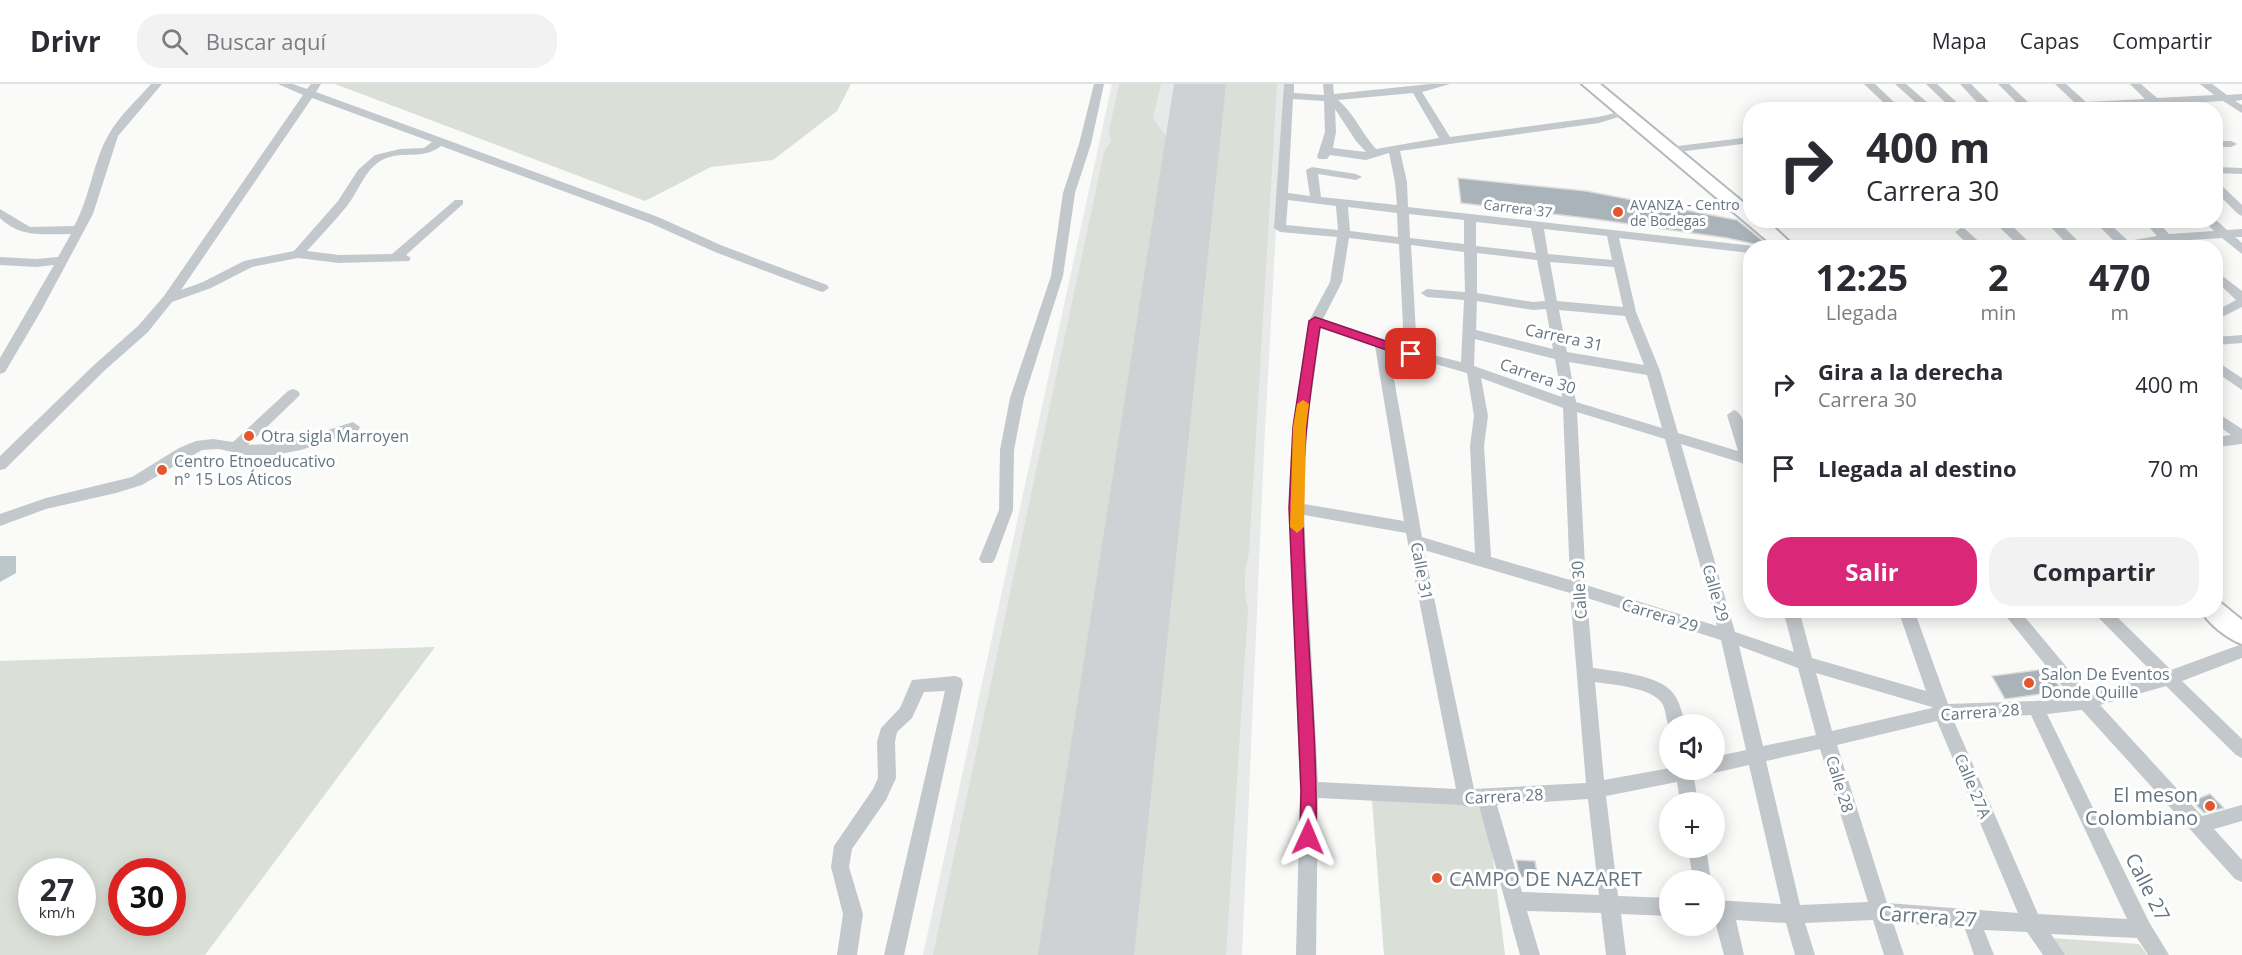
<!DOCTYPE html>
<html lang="es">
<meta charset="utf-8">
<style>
body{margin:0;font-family:"Open Sans",sans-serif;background:#f2f2f3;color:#2b2b33;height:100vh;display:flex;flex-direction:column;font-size:22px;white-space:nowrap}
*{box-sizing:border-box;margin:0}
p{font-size:20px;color:#7c7c81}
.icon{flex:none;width:33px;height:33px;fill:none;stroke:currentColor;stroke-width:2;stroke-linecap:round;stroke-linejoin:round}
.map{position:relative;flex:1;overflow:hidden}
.side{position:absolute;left:1743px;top:156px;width:480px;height:378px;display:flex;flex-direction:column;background:#fff;border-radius:24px;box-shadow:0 3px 15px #0003}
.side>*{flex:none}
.guide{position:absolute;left:1743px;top:18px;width:480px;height:126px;border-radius:24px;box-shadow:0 3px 15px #0003;background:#fff;color:#2b2b33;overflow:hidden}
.controls{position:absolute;left:1659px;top:630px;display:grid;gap:12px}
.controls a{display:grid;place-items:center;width:66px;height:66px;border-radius:50%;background:#fff;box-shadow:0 3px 15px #0003;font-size:30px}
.speed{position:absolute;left:18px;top:774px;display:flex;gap:12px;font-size:30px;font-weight:700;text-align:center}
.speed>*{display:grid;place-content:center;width:78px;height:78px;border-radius:50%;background:#fff;box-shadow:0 3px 15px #0003;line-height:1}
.speed small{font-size:15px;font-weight:400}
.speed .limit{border:9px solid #d22;background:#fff;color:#111}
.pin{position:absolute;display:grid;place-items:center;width:51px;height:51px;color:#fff;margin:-26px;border-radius:12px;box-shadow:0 3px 9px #0006}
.me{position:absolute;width:66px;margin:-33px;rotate:1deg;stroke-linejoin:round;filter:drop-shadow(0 0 4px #0008)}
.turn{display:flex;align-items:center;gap:21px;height:126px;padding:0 24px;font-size:27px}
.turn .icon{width:78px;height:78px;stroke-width:2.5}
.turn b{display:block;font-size:42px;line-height:51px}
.eta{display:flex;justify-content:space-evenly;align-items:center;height:102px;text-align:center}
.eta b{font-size:36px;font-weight:700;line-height:42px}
.action{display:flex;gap:12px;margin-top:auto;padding:12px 24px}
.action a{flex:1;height:69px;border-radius:24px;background:#db2777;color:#fff;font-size:24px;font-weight:700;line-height:69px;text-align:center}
.action a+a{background:#f2f2f3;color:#2b2b33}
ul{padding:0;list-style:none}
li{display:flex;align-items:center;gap:18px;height:84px;padding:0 24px}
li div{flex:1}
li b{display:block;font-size:22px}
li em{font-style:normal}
header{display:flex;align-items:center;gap:36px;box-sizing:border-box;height:84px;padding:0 30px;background:#fff;border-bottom:2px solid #e1e1e2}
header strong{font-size:28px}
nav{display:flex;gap:33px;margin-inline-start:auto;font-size:21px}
.search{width:420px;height:54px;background:#f2f2f3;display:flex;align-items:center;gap:15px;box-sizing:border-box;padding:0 21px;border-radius:24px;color:#7c7c81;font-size:22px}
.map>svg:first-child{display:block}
.built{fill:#e8e9e9}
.green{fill:#dadfd7;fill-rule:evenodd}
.water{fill:#bbc7cb}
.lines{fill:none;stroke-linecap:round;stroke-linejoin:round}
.runway{fill:#ced2d4;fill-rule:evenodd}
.building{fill:#aab3b9;stroke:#dcdcda;stroke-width:1.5}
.highway-casing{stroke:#b4b9bd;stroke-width:4}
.minor{fill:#c3c8cc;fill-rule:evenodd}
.highway{fill:#fff;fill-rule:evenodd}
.route{fill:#db2777;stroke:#8e194d;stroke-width:1.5}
.slow{fill:#f59e0b}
.poi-dot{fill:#e4572e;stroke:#fff;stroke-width:2}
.labels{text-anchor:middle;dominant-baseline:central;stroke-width:6;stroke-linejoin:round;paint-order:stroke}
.far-poi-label{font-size:14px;fill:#657683;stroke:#fff;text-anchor:start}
.far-street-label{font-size:14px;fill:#657683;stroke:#fff}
.street-label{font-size:16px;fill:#657683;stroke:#fff}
.poi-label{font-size:16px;fill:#657683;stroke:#fff;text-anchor:start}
.near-poi-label{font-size:20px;fill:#657683;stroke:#fff;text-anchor:end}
.near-street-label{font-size:20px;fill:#657683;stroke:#fff}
</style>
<header>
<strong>Drivr</strong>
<div class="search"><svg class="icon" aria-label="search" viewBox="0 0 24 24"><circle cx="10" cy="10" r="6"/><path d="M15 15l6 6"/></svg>Buscar aquí</div>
<nav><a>Mapa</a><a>Capas</a><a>Compartir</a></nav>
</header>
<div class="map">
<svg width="2242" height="871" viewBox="0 0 2242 871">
<rect width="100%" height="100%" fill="#fafaf8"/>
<path class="built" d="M1112,0H1284L1264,365L1242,871H923Z"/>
<path class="green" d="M335,0H851L837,27L773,76L711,83L645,117Z
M1119,0H1161L1153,34L1174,63L1055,871H933L1104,68L1111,57L1109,47Z
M1218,0H1277L1249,468C1244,488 1243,504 1248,524L1226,871H1120Z
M435,563L205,871H0V577ZM32,788H82V838H32ZM122,788H172V838H122Z
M1372,716L1486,717L1505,871H1384Z
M2051,854L2139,860L2147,871H2063Z"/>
<path class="water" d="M0,472H16V489L0,498Z"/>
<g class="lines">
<path class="runway" d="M1174,0H1226L1134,871H1038Z"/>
</g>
<path class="building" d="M1458,94L1586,107L1737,136L1772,164L1727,154L1594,135L1461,119Z
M2046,585L2063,607L2005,615L1992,592Z
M2210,710L2224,724L2204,729L2192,717Z
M1516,776L1535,777L1538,794L1520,793Z"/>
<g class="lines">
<g class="highway-casing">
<path id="highway" d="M1582,0H1600L1750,124V136H1766L1796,164H1776Z
M2216,517L2221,519L2242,536V560C2228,555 2208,540 2201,526H2216Z"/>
</g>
<path class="minor" d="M151,0H162L118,52L93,130L41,227L5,288L0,290V274L54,181L36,183L0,181V173L36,175L58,173L71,150C44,150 20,154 0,134V125L30,143L74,142C90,114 93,77 109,50C120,31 137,16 151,0Z
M278,0H293L307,5L311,0H321L316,8L658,133L723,162L827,201L829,204L823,208L819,207L715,168L650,139L441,62C421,77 405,66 384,75C365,84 359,107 347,122C334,138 320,152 307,167L339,171L392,170L455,116H463V120L406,171L411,174L409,177L339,179L298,174L252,183L211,204L172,218L148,248L104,287L5,385L0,386V372L94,281L138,242L164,212L303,11ZM312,14L432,58L424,64L400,65L375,71L358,86L338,117L294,167L244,177L203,198L181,206Z
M1094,0H1104L1091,60L1075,109L1063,192L1024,314L1014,366L1013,426L995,475L992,479H982L979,475L999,426L1000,366L1010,314L1051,192L1063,109L1079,60Z
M1284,0H1294V9L1324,11L1323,0H1333L1334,10L1430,0H1450L1422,8L1450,53L1598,33L1628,26V30L1599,39L1400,67L1407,98L1408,123L1754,162L1750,164V169L1619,154L1636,228L1660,287L1678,349L1738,367L1727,331L1734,326C1749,331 1751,373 1750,386L1745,385L1742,379L1681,360L1735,548L1794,568L1783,526H1799L1812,574L1926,607L1898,526H1914L1948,620L2036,617L2071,613L2001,526H2019L2089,610L2155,591L2091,526H2110L2171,586L2242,560V574L2182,597L2242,655V674L2236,671L2166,602L2100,621L2202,732L2242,721V737L2214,745L2242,776V798L2235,795L2082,626L2047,630L2149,838L2169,871H2148L2137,854L2051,850L2065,871H2043L2027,848L1984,846L1994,871H1974L1965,845L1893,838L1904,871H1884L1873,836L1805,839L1815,871H1795L1786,839L1736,836L1744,871H1724L1714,834V816L1781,820L1749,681L1714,689L1707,686H1714V673L1746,666L1721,556L1587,514L1593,584C1614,587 1660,591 1673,609C1680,618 1682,629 1685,640H1670V644C1666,637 1666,628 1663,621C1654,603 1612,601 1595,598L1604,696L1670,684V686H1706L1703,692L1694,694L1698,718H1680L1677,698L1606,712L1618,812L1670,814V832L1621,830L1626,871H1606L1601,829L1527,827L1540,871H1520L1479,722L1467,723L1461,721L1318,714L1316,871H1296L1300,706L1289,424L1293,343L1309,237L1330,198L1337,153L1280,148L1274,144ZM1413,9L1439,54L1376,65C1362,50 1354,29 1338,16ZM1293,15L1324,17L1325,48L1317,73L1319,75H1327L1330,71L1366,76L1389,69L1395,98L1397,121L1321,113L1318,90L1356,96L1362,93L1356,90L1312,83L1306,86L1310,112L1288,109ZM1335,25L1356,57L1366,68L1333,64L1336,48ZM1288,116L1336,122L1338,146L1286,141ZM1348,123L1397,129L1398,153L1350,147ZM1409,130L1464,136V160L1410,154ZM1476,138L1531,144L1536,169L1476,162ZM1544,145L1607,152L1612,176L1548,170ZM1349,154L1399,160L1404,263L1323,235L1342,198ZM1411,161L1464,168L1465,208L1427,205L1421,209L1427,213L1464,216L1461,278L1417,267ZM1477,169L1537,176L1545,217L1533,218L1477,209ZM1550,178L1614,183L1623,223L1557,217ZM1477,217L1533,226L1546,225L1553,265L1476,246ZM1559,226L1625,232L1644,281L1567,268ZM1321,243L1375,262L1404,437L1304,420L1307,343ZM1475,255L1555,275L1562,313L1474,282ZM1389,267L1467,289L1474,332L1470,362L1475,469L1422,453ZM1569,278L1647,291L1662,344L1576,318ZM1481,294L1563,324L1570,496L1491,473L1484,362L1488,332ZM1577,328L1665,355L1717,542L1586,501ZM1304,431L1406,449L1456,705L1318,698ZM1424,466L1570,509L1586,699L1474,705ZM1739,562L1798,584L1816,651L1763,662ZM1816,589L1932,623V624L1832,647ZM2031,631L2127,835L2038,830L1953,635ZM1937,637L2018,829L1887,819L1837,661ZM1820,665L1868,818L1800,821L1766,677ZM1588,715L1599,811L1522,808L1497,721Z
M1864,0H1875L1894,18L1889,21L1885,20Z
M1895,0H1906L1936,26H1924Z
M1926,0H1937L1965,26H1953Z
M1960,0H1971L1994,23L2019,21L1998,0H2009L2031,21L2074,18L2055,0H2066L2086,18L2145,15L2130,0H2141L2157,14L2214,11L2200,0H2212L2227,11L2242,10V16L2235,17L2242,21V29L2223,17L2084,25L1984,26Z
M1750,53V59L1670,69L1664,66L1670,63Z
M2216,57H2231L2237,60L2231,63H2216Z
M2216,83L2242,84V90L2216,89Z
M2216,99L2220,100L2242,121V132L2238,130L2216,108Z
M1992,136H2006L2035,164H2021Z
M2044,136H2057L2085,164H2071Z
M2093,136H2106L2128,157L2157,152L2143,136H2156L2169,150L2214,147L2203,136H2216L2227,146L2242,145V153H2235L2242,159V170L2222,154L2175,157L2174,162L2170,163L2163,158L2131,164H2100L2116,159Z
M1961,144L1965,145L1986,164H1972L1955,148Z
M2216,187L2242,207V223L2216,236V227L2236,216L2216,197Z
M2242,251V259L2216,261V253Z
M2216,277L2242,294V306L2216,288Z
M293,305L298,307L300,310L298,313L248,361L287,359L353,338L360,343L358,347L301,366L274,371H246L219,365L202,366L142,401L116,409L46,425L0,442V430L46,414L132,393L179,364L196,357L213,355L233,358L288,307Z
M2216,328L2242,345V360L2216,363V353L2231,351L2216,340Z
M955,592L961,594L963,599L904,871H884L945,607L924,608L912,634L897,648L895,658L896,694L886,716L852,765L849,783L863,830L857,871H837L843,830L831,783L834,762L873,705L878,694L877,658L881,644L900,624L912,596Z
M1688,764H1706L1711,796H1693Z"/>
<use href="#highway" class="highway"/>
</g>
<path class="route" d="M1315,233L1415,267L1417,270L1411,274L1407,273L1320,243C1311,303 1302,363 1303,425C1304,534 1318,643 1316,753L1314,758L1308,761L1302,758L1300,753L1301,706L1289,424L1293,343L1309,237Z"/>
<path class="slow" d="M1303,316L1309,320L1306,343L1304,443L1297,449L1290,443L1293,343L1297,320Z"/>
<g class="poi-dot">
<circle cx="1618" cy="128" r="6"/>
<circle cx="249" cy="352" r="6"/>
<circle cx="162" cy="386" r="6"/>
<circle cx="2029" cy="599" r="6"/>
<circle cx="2210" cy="722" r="6"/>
<circle cx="1437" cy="794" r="6"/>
</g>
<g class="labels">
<g class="far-poi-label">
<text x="1630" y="120">AVANZA - Centro<tspan x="1630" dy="16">de Bodegas</tspan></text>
</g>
<g class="far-street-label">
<text transform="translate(1518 124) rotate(7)">Carrera 37</text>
</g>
<g class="street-label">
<text transform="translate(1564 253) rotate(12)">Carrera 31</text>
<text transform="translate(1538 292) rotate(19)">Carrera 30</text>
<text transform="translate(1422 487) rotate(79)">Calle 31</text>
<text transform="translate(1579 506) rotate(-94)">Calle 30</text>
<text transform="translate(1716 509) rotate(74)">Calle 29</text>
<text transform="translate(1660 531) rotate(17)">Carrera 29</text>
<text transform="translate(1980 628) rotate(-4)">Carrera 28</text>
<text transform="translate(1840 700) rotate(73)">Calle 28</text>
<text transform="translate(1973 702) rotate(67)">Calle 27A</text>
<text transform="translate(1504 712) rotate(-3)">Carrera 28</text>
</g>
<g class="poi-label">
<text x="261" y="352">Otra sigla Marroyen</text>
<text x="174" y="377">Centro Etnoeducativo<tspan x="174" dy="18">n° 15 Los Áticos</tspan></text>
<text x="2041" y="590">Salon De Eventos<tspan x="2041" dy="18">Donde Quille</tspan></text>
</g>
<g class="near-poi-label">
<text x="2198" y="710">El meson<tspan x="2198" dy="23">Colombiano</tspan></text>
<text x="1449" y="794" text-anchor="start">CAMPO DE NAZARET</text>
</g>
<g class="near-street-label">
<text transform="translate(2148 803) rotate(63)">Calle 27</text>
<text transform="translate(1928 832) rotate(4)">Carrera 27</text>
</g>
</g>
</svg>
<div class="controls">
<a><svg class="icon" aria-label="sound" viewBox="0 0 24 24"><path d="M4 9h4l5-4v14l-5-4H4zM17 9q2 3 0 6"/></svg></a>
<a>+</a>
<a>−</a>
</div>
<div class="speed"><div>27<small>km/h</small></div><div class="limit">30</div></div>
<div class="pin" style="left:1411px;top:270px;background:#d93025"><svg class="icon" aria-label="arrive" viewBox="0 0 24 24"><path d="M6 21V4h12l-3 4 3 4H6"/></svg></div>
<svg class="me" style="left:1308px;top:753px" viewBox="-20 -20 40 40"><path d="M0-17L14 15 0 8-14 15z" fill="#db2777" stroke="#fff" stroke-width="4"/></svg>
<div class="guide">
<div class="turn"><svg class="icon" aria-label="right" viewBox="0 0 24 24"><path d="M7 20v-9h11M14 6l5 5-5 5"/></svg><div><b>400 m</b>Carrera 30</div></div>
</div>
<section class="side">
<div class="eta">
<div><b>12:25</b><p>Llegada</p></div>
<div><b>2</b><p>min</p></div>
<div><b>470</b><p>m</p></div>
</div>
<ul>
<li><svg class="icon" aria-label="right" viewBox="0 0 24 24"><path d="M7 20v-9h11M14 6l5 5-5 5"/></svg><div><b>Gira a la derecha</b><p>Carrera 30</p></div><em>400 m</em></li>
<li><svg class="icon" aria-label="arrive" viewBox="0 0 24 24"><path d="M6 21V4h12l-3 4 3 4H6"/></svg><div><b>Llegada al destino</b></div><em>70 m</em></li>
</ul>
<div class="action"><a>Salir</a><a>Compartir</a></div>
</section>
</div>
